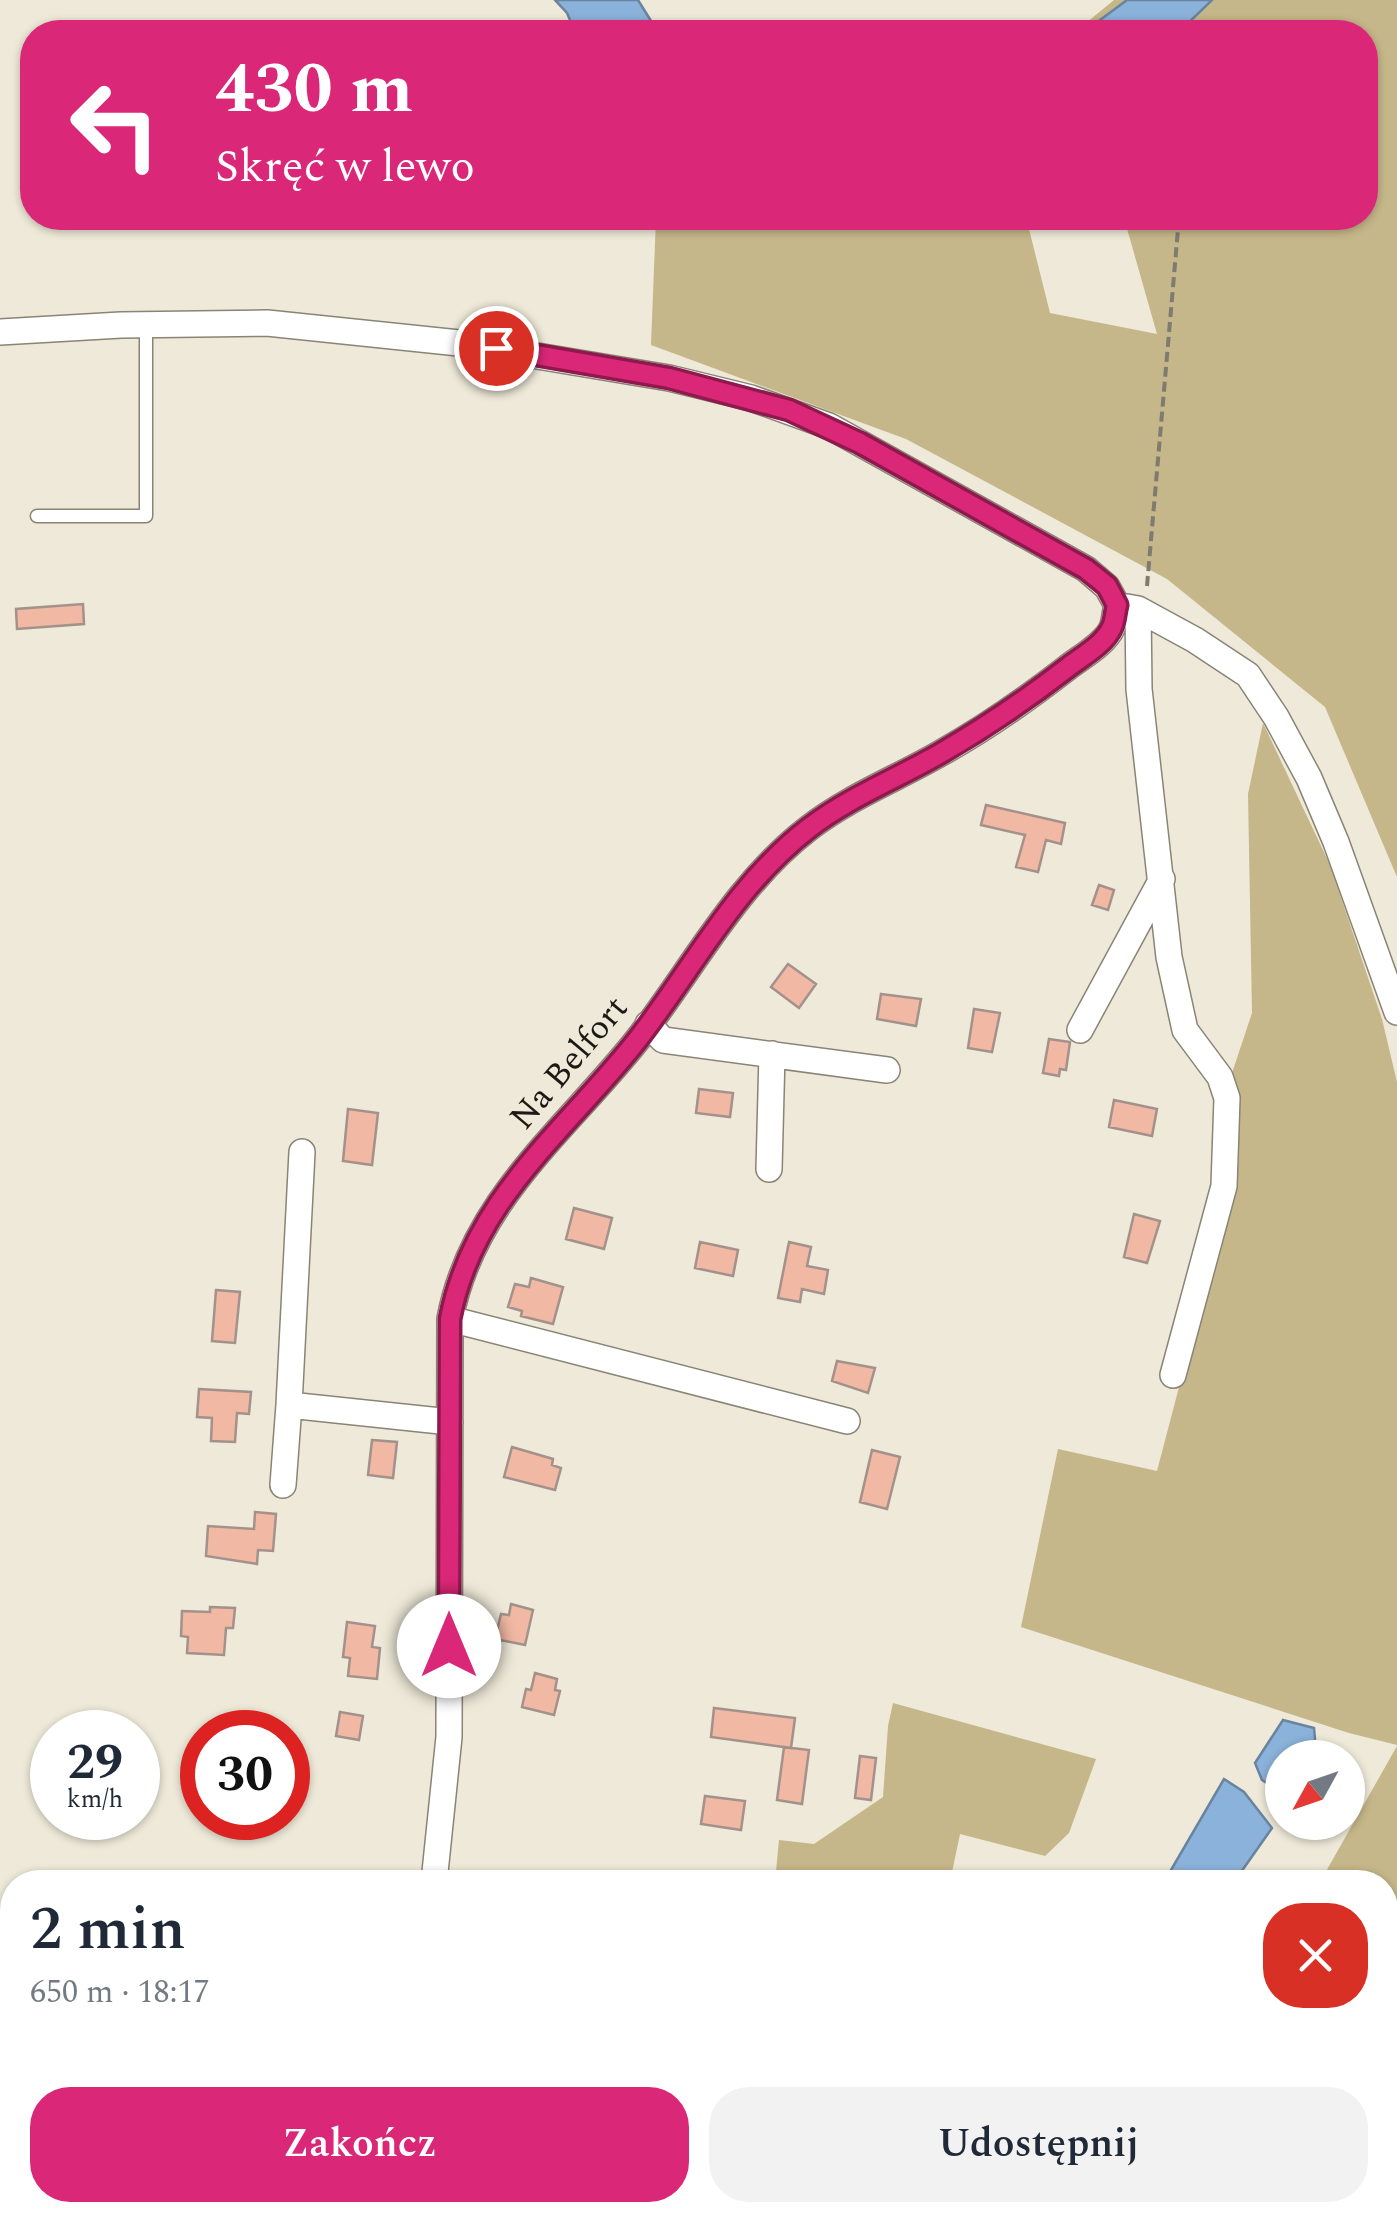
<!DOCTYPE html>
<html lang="pl">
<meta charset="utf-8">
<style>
body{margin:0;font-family:Spectral,serif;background:#f2f2f3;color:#1f2937;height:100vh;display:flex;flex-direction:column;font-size:38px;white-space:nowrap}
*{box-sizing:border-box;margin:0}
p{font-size:32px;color:#747a83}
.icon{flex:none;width:55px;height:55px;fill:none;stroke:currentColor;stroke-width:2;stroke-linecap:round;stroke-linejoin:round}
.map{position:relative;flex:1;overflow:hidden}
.drawer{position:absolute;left:0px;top:1870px;width:1398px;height:352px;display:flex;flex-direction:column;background:#fff;border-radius:40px 40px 0 0;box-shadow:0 2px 8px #0004}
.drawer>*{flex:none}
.banner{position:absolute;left:20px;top:20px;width:1358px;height:210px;border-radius:40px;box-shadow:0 2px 8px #0004;background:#db2777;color:#fff;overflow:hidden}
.needle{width:65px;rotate:230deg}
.buttons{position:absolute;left:1265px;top:1740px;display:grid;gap:20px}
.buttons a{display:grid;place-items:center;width:100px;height:100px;border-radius:50%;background:#fff;box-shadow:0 2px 8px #0004;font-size:50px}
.speed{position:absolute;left:30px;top:1710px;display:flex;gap:20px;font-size:50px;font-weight:700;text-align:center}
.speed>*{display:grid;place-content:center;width:130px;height:130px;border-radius:50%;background:#fff;box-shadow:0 2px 8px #0004;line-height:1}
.speed small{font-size:25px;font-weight:400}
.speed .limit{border:15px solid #d22;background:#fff;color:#111}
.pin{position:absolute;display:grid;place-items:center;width:85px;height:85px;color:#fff;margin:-42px;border:5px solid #fff;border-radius:50%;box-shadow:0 2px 10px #0007}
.me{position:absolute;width:110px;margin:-55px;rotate:0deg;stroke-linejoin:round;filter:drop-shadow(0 0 8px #0008)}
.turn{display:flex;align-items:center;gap:35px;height:210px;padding:0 30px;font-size:45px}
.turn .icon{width:130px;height:130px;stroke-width:2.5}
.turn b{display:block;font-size:70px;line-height:85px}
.round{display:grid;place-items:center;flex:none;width:105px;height:105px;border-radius:40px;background:#f2f2f3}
.head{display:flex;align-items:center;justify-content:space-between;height:170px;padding:0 30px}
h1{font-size:60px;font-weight:600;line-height:75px}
.action{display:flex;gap:20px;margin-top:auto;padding:20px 30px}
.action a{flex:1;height:115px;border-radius:40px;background:#db2777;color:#fff;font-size:40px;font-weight:600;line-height:115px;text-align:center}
.action a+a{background:#f2f2f3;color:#1f2937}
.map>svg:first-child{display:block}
.green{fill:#c5b789}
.water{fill:#8bb2da;stroke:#69849e;stroke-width:2.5}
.building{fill:#f1b8a4;stroke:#a3918b;stroke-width:2.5}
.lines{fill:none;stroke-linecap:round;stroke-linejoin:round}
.lane-casing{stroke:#898475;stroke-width:15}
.street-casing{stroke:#898475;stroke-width:28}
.path{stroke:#7e7b70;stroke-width:4;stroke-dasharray:10 5;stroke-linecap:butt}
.lane{stroke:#fff;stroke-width:12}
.street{stroke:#fff;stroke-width:25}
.route-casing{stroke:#8e194d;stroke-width:25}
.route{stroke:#db2777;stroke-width:18}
.labels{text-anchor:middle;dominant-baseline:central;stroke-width:10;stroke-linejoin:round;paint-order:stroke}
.street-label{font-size:35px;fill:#1b1913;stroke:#eee9d8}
</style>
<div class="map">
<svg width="1397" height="2221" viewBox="0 0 1397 2221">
<rect width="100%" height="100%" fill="#eee9d8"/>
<path class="green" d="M1114,0H1397V877L1325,707L1167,579L906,439L651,345L656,218H1017L1027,221L1050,313L1157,334L1124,218H1365V32H1064L1086,23Z
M1263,723L1330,865L1382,1019L1397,1082V1745L1349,1733L1021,1627L1058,1449L1157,1471L1232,1185L1231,1076L1252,1013L1248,794Z
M893,1703L1096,1759L1069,1833L1045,1856L960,1834L950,1882H775L779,1840L814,1844L883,1797L888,1726Z
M1397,1746V2054L1385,2052V1882H1320Z
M1385,2137L1397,2141V2221H1034L1040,2210H1385Z"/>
<path class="water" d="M555,0H638L658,32H575L567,13Z
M1127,0H1212L1179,32H1084Z
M1283,1720L1314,1728L1315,1739L1310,1757L1282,1758L1281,1793L1262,1780L1255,1763Z
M1224,1779L1244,1792L1272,1828L1234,1882H1164Z"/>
<path class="building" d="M83,604L84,624L17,629L16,609Z
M986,805L1065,823L1061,844L1046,840L1038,872L1016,867L1025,835L981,825Z
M1099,885L1114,890L1108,910L1092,905Z
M788,964L816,984L799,1008L771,987Z
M881,994L921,999L916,1026L877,1019Z
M974,1009L1000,1013L992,1052L968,1048Z
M1049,1039L1070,1042L1066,1070L1060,1069L1059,1076L1043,1073Z
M699,1089L733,1093L730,1117L696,1113Z
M1114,1100L1157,1109L1152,1136L1109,1127Z
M348,1109L378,1113L372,1165L343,1161Z
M574,1208L612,1218L604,1249L566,1239Z
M1134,1214L1160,1221L1147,1263L1124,1257Z
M700,1242L738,1250L733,1276L695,1268Z
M789,1242L811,1247L807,1266L828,1270L824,1294L802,1289L800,1302L778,1298Z
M531,1278L563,1287L553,1324L521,1316L522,1311L508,1307L515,1284L529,1287Z
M216,1290L240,1292L235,1343L212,1341Z
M837,1361L875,1368L868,1393L832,1381Z
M199,1389L251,1392L249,1414L237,1413L235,1442L211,1441L212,1418L197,1417Z
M372,1440L397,1442L393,1478L368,1475Z
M512,1447L553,1459L552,1465L561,1468L555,1490L504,1477Z
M872,1450L900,1457L887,1509L860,1502Z
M255,1512L276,1514L273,1551L258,1550L257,1564L206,1556L208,1526L254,1529Z
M511,1604L533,1610L525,1645L495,1639L501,1614L509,1615Z
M210,1607L235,1608L233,1628H226L224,1655L187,1653L188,1637L181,1636L182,1611L210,1612Z
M347,1622L375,1626L372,1647L380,1648L377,1679L348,1676L350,1658L343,1657Z
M535,1673L557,1679L555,1690L560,1691L554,1715L522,1707L526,1689L531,1690Z
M714,1708L795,1718L791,1748L711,1737Z
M340,1712L363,1716L359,1740L336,1736Z
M784,1747L809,1750L802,1804L777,1800Z
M860,1756L876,1758L871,1800L855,1798Z
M705,1796L745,1801L741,1830L701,1824Z"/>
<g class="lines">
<g class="lane-casing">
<path id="lane" d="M37,516H146V325"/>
</g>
<g class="street-casing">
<path id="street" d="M0,332L121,325L267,323L459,343L669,378L751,398L829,426L1086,569L1107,587L1117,605
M1127,607L1138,609L1195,640L1248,675L1276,717L1309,778L1336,842L1397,1012
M1138,609L1139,689L1169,957L1185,1030L1220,1077L1227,1098L1224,1186L1173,1375
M648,1024L663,1040L887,1070
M1080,1030L1162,879
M302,1152L289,1405L450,1422
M769,1169L772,1054
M450,1319L847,1421
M283,1485L289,1405
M434,1882L449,1737L450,1319C472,1200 567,1129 638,1039C693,968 736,884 809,828C849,797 898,778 941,753C986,728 1027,699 1067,668C1081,657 1105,644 1112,628C1115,621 1115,612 1117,605
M387,2221L388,2210"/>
</g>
<path class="path" d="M1147,586L1179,218"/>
<use href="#lane" class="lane"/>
<use href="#street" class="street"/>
</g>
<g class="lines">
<g class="route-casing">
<path id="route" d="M449,1646L450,1319C473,1198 566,1131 638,1039C693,968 736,884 809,828C849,797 898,778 941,753C986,727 1027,699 1067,668C1081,657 1105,644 1112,627C1115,621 1115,612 1117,605L1107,586L1086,569L860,443L789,410L669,378L496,348"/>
</g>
<use href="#route" class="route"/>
</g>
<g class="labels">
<g class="street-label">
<text transform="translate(569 1063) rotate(-50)">Na Belfort</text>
</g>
</g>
</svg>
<div class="buttons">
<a><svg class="needle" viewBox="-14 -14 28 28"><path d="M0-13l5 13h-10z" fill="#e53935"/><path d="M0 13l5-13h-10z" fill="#747a83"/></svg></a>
</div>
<div class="speed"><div>29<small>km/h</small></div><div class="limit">30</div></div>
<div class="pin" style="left:496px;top:348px;background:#d93025"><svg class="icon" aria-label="arrive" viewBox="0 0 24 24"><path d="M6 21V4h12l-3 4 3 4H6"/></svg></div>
<svg class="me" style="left:449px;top:1646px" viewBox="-20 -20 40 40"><circle r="19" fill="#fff"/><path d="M0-13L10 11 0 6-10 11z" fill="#db2777"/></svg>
<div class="banner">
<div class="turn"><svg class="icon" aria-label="left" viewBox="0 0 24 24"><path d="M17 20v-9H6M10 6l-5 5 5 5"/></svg><div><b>430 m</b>Skręć w lewo</div></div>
</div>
<section class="drawer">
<div class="head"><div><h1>2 min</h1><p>650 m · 18:17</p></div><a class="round" style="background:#d93025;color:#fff"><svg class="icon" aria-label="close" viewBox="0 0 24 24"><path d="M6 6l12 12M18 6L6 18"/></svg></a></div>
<div class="action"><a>Zakończ</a><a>Udostępnij</a></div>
</section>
</div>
